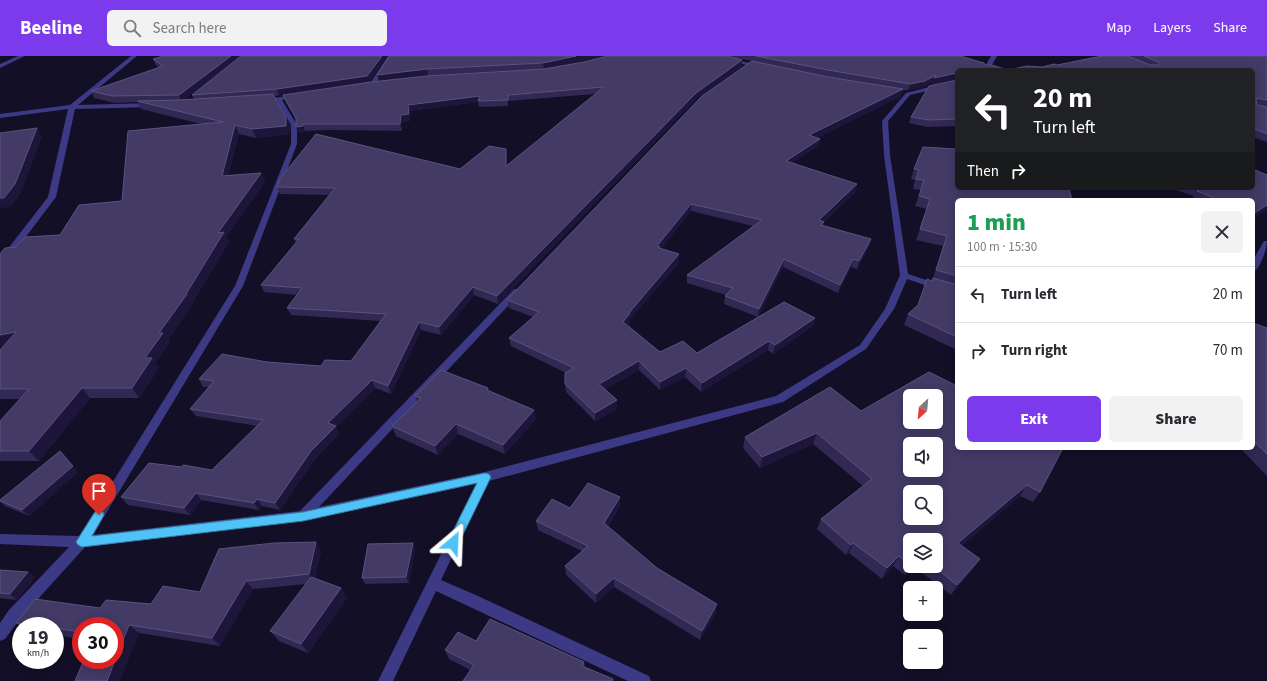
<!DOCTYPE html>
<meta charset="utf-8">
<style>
body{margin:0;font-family:"Source Sans 3",sans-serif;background:#f2f2f3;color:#2b2b33;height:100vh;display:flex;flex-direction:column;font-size:15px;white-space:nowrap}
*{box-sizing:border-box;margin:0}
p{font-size:13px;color:#7c7c81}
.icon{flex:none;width:22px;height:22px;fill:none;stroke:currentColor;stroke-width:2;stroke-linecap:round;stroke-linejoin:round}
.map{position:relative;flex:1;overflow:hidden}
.sheet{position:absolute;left:955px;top:142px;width:300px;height:252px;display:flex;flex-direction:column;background:#fff;border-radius:6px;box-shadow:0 2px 10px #0003}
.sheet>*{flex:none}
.hud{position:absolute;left:955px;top:12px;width:300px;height:122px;border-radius:6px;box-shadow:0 2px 10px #0003;background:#202124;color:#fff;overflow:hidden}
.needle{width:26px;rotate:206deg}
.tools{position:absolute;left:903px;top:333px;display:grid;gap:8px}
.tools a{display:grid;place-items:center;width:40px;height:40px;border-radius:6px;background:#fff;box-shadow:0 2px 10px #0003;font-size:20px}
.speed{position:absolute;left:12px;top:561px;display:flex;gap:8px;font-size:20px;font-weight:700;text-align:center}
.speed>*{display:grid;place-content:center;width:52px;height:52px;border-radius:50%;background:#fff;box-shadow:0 2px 10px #0003;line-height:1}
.speed small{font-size:10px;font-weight:400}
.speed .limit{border:6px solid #d22;background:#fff;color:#111}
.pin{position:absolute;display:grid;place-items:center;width:34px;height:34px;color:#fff;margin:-41px -17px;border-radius:50% 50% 50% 0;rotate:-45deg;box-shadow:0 0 4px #0007}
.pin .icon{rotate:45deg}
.me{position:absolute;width:44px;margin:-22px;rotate:26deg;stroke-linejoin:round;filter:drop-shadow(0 0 3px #0008)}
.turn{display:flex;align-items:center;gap:14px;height:84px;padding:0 12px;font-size:18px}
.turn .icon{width:52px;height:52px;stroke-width:2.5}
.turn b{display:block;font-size:28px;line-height:34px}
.then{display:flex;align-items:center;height:38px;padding:0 12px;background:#0003;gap:8px;font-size:15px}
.round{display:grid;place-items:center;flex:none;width:42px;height:42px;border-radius:6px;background:#f2f2f3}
.summary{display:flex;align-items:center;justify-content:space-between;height:68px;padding:0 12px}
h1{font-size:24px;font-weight:800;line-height:30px;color:#1e9e55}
.cta{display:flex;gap:8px;margin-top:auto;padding:8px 12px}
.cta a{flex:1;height:46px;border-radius:6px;background:#7c3aed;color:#fff;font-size:16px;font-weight:800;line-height:46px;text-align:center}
.cta a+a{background:#f2f2f3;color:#2b2b33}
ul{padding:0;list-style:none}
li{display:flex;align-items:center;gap:12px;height:56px;padding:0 12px;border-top:1px solid #e1e1e2}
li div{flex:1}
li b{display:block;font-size:15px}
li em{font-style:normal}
header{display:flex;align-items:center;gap:24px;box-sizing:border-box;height:56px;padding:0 20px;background:#7c3aed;color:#fff}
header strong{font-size:19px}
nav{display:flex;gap:22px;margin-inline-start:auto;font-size:14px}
.search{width:280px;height:36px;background:#f2f2f3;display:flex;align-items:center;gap:10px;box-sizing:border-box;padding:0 14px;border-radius:6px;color:#7c7c81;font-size:15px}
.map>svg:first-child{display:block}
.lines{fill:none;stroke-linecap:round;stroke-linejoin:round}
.minor{fill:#3d3a85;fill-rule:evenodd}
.wall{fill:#312854;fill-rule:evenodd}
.shaded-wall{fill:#1d163a}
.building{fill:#433a66;stroke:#5a527e;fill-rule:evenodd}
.route{fill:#4fc3f7;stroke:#337fa1}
</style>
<header>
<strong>Beeline</strong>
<div class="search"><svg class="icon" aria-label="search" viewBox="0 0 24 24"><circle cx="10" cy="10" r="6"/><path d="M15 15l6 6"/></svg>Search here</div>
<nav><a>Map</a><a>Layers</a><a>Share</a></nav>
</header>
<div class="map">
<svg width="1267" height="625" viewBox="0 0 1267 625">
<rect width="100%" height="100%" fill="#130f26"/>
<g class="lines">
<path class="minor" d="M18,0H25L0,12V8Z
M131,0H137L78,49L152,47L155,49L152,51L75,53L56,141L3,211L0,212V203L48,141L68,53L0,62V58L70,49Z
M388,0H394L374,30H370L369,29Z
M708,0H719L763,10L760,12Z
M991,0H997L989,14H983Z
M957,24V28L910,39L888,65L890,99L908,218L957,234V240L907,223L894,253L866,293L783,346L489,425L441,524L478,540L649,620L651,625H628L436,535L393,625H378L476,428L303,465L85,491L19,564L5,583L0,585V567L9,554L69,491L0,488V478L79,480L235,230L291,88V69L277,44L262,45V43L300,39V41L282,44L297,69V88L243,230L93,479L300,455L514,233H520L521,235L520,237L319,451L485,416L776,340L860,289L885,253L900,219L884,99L882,65L906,37Z
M1264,185H1267C1267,192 1260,214 1253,216V204Z"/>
</g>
<path class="wall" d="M164,0H387L369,26L427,20L544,13L584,6L608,0H960L984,7L985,9H992L1008,14L1027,10L1042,11L1054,8L1057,9L1102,0H1128L1130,1V0H1267V86L1253,81V14H957V23L932,29L933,26L923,31L908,34H903L901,40L817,82L820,83L818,90L792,107L857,128L855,136L824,166L823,170L871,183L869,191L857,213L851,211L838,237L783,211L758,261L784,246L815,262L813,270L773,298L768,294L701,336L685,321L660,334L639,314L605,333L617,344V353L595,365L566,336L565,328V317H566L511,290L509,282L533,261L509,252L507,244L702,40L752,5L727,0L742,4V10L696,43L498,248L474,239L441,279L421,274L391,338L375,332L336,371L339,378L315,403L280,454L262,450L259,454L201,444L190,459L128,449L121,441L149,407L182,411L183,409L212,414L257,370L196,360L190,353L209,331H203L199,323L222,298L267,306L321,310L325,304L351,305L380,265L291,259L287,252L297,239L264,236L261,229L296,187L294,183L330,139L280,138L277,131L279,124L316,78L460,113L489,90L506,93L507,99V109L595,38L508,45V50L479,51L478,46L409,55L410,65L402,66V75L327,74L305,75V76L298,77L296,71V64L285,45L283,39L274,40L286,61L290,69V78L256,82L239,78L228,119L261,117L265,126L226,181L229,186L192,247L193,248L168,283L170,286L155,307L159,312L139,342H90L39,405H0V365L20,343H0V294L4,289L0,290V198L5,192L16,191L25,181L60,179L79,149L122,145L128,75L201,68L141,53L138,46L115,47L94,42L91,35L159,12L156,9L153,3ZM241,0L192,39L194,43L183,44ZM691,155L753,170L687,219V227L726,239L725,240L724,248L758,261L697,297L683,285L660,296L628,269L630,266V263L679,207V198L661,193Z
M390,0H606L544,13L428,20L379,25L377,19Z
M957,24V70L927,71L909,67L911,61Z
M914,113L1072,144H957V294L904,269L908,258L918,249L932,225L943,190L916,184L927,153L915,150L921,134L913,133L915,124L911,123Z
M1170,132H1253L1266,154L1253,163V144H1192L1194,140Z
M1253,267L1267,272V420L1241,393L1223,392H1253Z
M929,316L1040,436L1033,446L1020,440L961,490L973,513L951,539L913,510H936L910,484V510L905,519L893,510L882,523L849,497L846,499L817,473L821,463L863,430L813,388L760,412L743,392L745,381L861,355Z
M488,332L489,335L534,354L536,363L505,398L458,378L438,399L396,380L392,370L417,347L415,340Z
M78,416L29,460L5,450L0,445V444Z
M620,441V450L608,471L657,512L716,557L700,584L614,531L596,547L566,519L565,510L582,495L538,474L536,465L570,452Z
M413,487L415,493L409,527L365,528L362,522Z
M321,495L315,522L341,532L347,542L308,597L279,585L270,575L306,528L253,533L220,590L139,577L115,570H81V583L55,579V570H21V571L16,567L100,552L151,548L200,536Z
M0,514L28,516L35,521L17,544L0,542Z
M476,585L584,606L585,611L613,623V625H463L470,614L449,603L445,594Z"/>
<path class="shaded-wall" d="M231,0H241L181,46L179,39Z
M382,0H387L369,27L279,40L277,33Z
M576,0H606L544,13L543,7Z
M742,4V10L696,43L498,248L497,240L696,37Z
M427,13L428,20L379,25L377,19Z
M957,17V23L932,29L933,26L923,31L908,34L910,28L936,19Z
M903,33L901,40L808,87L809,79Z
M480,40L478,45V46L409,55L410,65L402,66V75L400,68L401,59L408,49Z
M286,61L290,69V78L256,82L252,73Z
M303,68L305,75V76L298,77L296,71Z
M235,69L239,78L226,129L222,120Z
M37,72L42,81L21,137L11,151L0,152V142Z
M820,83L818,90L784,113L786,105Z
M506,93L507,99V117L506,110Z
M261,117L265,126L226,181L229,186L192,247L193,248L168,283L170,286L155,307L159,312L139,342L132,332L145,302L159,277L186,238L218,177Z
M857,128L855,136L817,172L819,164Z
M691,148V155L660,195L657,190Z
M1267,149V154L1253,163V158Z
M871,183L869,191L857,213L859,205Z
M679,198V207L630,263V266L624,274L623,266L629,257Z
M784,203L783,211L758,261L759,253Z
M853,203L851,211L838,237L840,229Z
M473,231L474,239L441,279L439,271Z
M815,262L813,270L773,298L775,289Z
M419,266L421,274L391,338L388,330Z
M16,276L24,286L0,290V279Z
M769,285L768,294L701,336L702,327Z
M639,305V314L599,336V328Z
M686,312L685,321L660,334V326Z
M372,324L375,332L336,371L339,378L315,403L280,454L275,447L328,367Z
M82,332L90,342L39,405L29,395Z
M617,344V353L595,365V357Z
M534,354L536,363L505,398L503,389Z
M456,368L458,378L438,399L435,390Z
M817,377L813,388L760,412L762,401Z
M60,395L78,416L29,460L22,454Z
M1027,429L1020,440L951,498L958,487Z
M196,437L201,444L190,459L184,452Z
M620,441V450L604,477V467Z
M257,443L262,450L259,454L254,447Z
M316,486L321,495L314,527L309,518Z
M413,487L415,493L409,527L406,521Z
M853,487L849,497L846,499L851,489Z
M899,500L893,510L882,523L887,512Z
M980,503L973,513L951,539L957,529Z
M910,509V510H913L905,519Z
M28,516L35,521L17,544L10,538Z
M614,522V531L596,547V538Z
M246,525L253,533L220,590L212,582Z
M341,532L347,542L308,597L301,588Z
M717,548L716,557L700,584L702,575Z
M129,569L139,577L120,625H107Z"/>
<path class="building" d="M164,0H231L179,39L112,40L91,35L163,10L153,3Z
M241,0H382L367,20L277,33L192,39Z
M390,0H576L543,7L427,13L377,19Z
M608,0H727L742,4L696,37L497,240L473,231L439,271L419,266L388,330L372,324L328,367L336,370L311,395L275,447L257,443L254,447L196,437L184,452L121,441L149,407L182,411L183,409L212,414L263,364L190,353L214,325L199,323L222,298L267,306L321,310L325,304L351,305L386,258L287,252L302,232L261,229L299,183H294L335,132L277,131L279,124L316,78L460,113L489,90L506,93V110L604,31L508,39V44L478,45L480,40L408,49L409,58L401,59L400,68H303V70L296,71V62L283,39L371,26L427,20L544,13L584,6Z
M756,0H960L984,7L985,9H992L1008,14L1027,10L1042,11L1054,8L1057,9L1102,0H1128L1150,9H1159L1160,7L1144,0H1267V44L1257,42L1256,44L1257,49L1267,51V78L1253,72V14H957V17L934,22L936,19L925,25L910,28L828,14Z
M752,5L828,21L903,33L809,79L820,83L786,105L857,128L819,164L824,166L821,169L871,183L859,205L853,203L840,229L784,203L759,253L725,240L733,232L687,219L762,164L691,148L657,190L660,191L659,192L679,198L629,257H630L623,266L660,296L683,285L697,297L784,246L815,262L775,289L769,285L702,327L686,312L660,326L639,305L599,328L617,344L595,357L565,328V317L574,312L509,282L539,256L507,244L702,40Z
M957,24V63L929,64L911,61L929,30Z
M273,38L286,61V70L252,73L235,69L222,120L261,117L218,177L224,176L186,238H187L159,277H163L145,302H152L132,332H82L29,395H0V365L29,333H0V294L16,276L0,279V198L5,192L16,191L25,181L60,179L79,149L122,145L128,75L223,66L137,45L179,44Z
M37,72L15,128L4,142H0V77Z
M923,91L957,93V132H1069L1072,144H957V220L936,214L947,180L920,173L930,143L919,140L924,124L916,123L919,114L914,113Z
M1253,113L1267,119V149L1253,158V144H1219L1197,135L1202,132H1201H1253Z
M933,222L957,229V281L908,258L918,249L927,223L932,225Z
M1253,267L1267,272V398L1253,384Z
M441,314L488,332L487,334L534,354L503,389L456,368L435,390L392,370L421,342L415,340Z
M929,316L957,330V392H1063L1040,436L1027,429L958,487L980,503L957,529L933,510H936V484H910V509L899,500L887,512L853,487L851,489L821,463L872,423L817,377L762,401L745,381L830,331L861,355ZM910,340H936V366H910ZM910,388H936V414H910ZM910,436H936V462H910Z
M60,395L73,410L22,454L0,445V444Z
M588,427L620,441L604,467L657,512L717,548L702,575L614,522L596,538L565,510L588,490L536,465L552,443L570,452Z
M316,486L309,518L246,525L212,582L129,569L107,625H75L84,604H115V570H81V576L55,572V570H38L16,567L35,543L100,552L106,544L151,548L163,530L200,536L219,493L274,487Z
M413,487L406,521L362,522L368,488Z
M0,514L28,516L10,538L0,537Z
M311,521L341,532L301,588L270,575Z
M490,563L584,606L582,610L613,623L612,625H463L474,609L445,594L458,576L476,585Z"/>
<path class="route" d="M485,417L489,418L491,421L457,491L453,492L449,491L447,487L477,427L303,465L82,491L78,489L76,486L95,456L99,454L103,456L104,459L92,480L303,456Z"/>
</svg>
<div class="tools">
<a><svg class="needle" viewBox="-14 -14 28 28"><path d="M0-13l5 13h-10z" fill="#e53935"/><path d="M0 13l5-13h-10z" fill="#7c7c81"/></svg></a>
<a><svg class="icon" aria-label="sound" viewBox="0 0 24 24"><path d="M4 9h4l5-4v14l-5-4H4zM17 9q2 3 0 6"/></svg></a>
<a><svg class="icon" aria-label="search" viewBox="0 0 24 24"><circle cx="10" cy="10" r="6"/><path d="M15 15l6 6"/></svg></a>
<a><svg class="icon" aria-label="layers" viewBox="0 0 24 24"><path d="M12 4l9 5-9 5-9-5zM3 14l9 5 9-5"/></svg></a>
<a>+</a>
<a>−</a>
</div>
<div class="speed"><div>19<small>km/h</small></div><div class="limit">30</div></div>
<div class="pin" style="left:99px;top:459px;background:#d93025"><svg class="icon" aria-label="arrive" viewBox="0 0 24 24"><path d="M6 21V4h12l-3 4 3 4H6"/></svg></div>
<svg class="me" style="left:453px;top:487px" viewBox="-20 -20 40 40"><path d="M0-17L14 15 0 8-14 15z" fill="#4fc3f7" stroke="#fff" stroke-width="4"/></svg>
<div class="hud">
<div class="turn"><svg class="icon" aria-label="left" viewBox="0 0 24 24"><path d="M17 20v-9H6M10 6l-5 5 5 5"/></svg><div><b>20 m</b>Turn left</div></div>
<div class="then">Then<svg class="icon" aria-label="right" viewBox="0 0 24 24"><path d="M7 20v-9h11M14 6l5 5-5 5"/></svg></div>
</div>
<section class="sheet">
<div class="summary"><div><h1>1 min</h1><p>100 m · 15:30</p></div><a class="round"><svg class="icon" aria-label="close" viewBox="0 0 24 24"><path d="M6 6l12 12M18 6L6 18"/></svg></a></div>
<ul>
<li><svg class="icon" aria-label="left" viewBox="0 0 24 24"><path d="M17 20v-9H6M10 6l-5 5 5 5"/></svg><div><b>Turn left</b></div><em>20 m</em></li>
<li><svg class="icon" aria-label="right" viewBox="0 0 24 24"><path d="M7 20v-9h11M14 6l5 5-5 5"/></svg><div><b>Turn right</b></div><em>70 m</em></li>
</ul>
<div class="cta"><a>Exit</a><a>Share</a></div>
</section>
</div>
